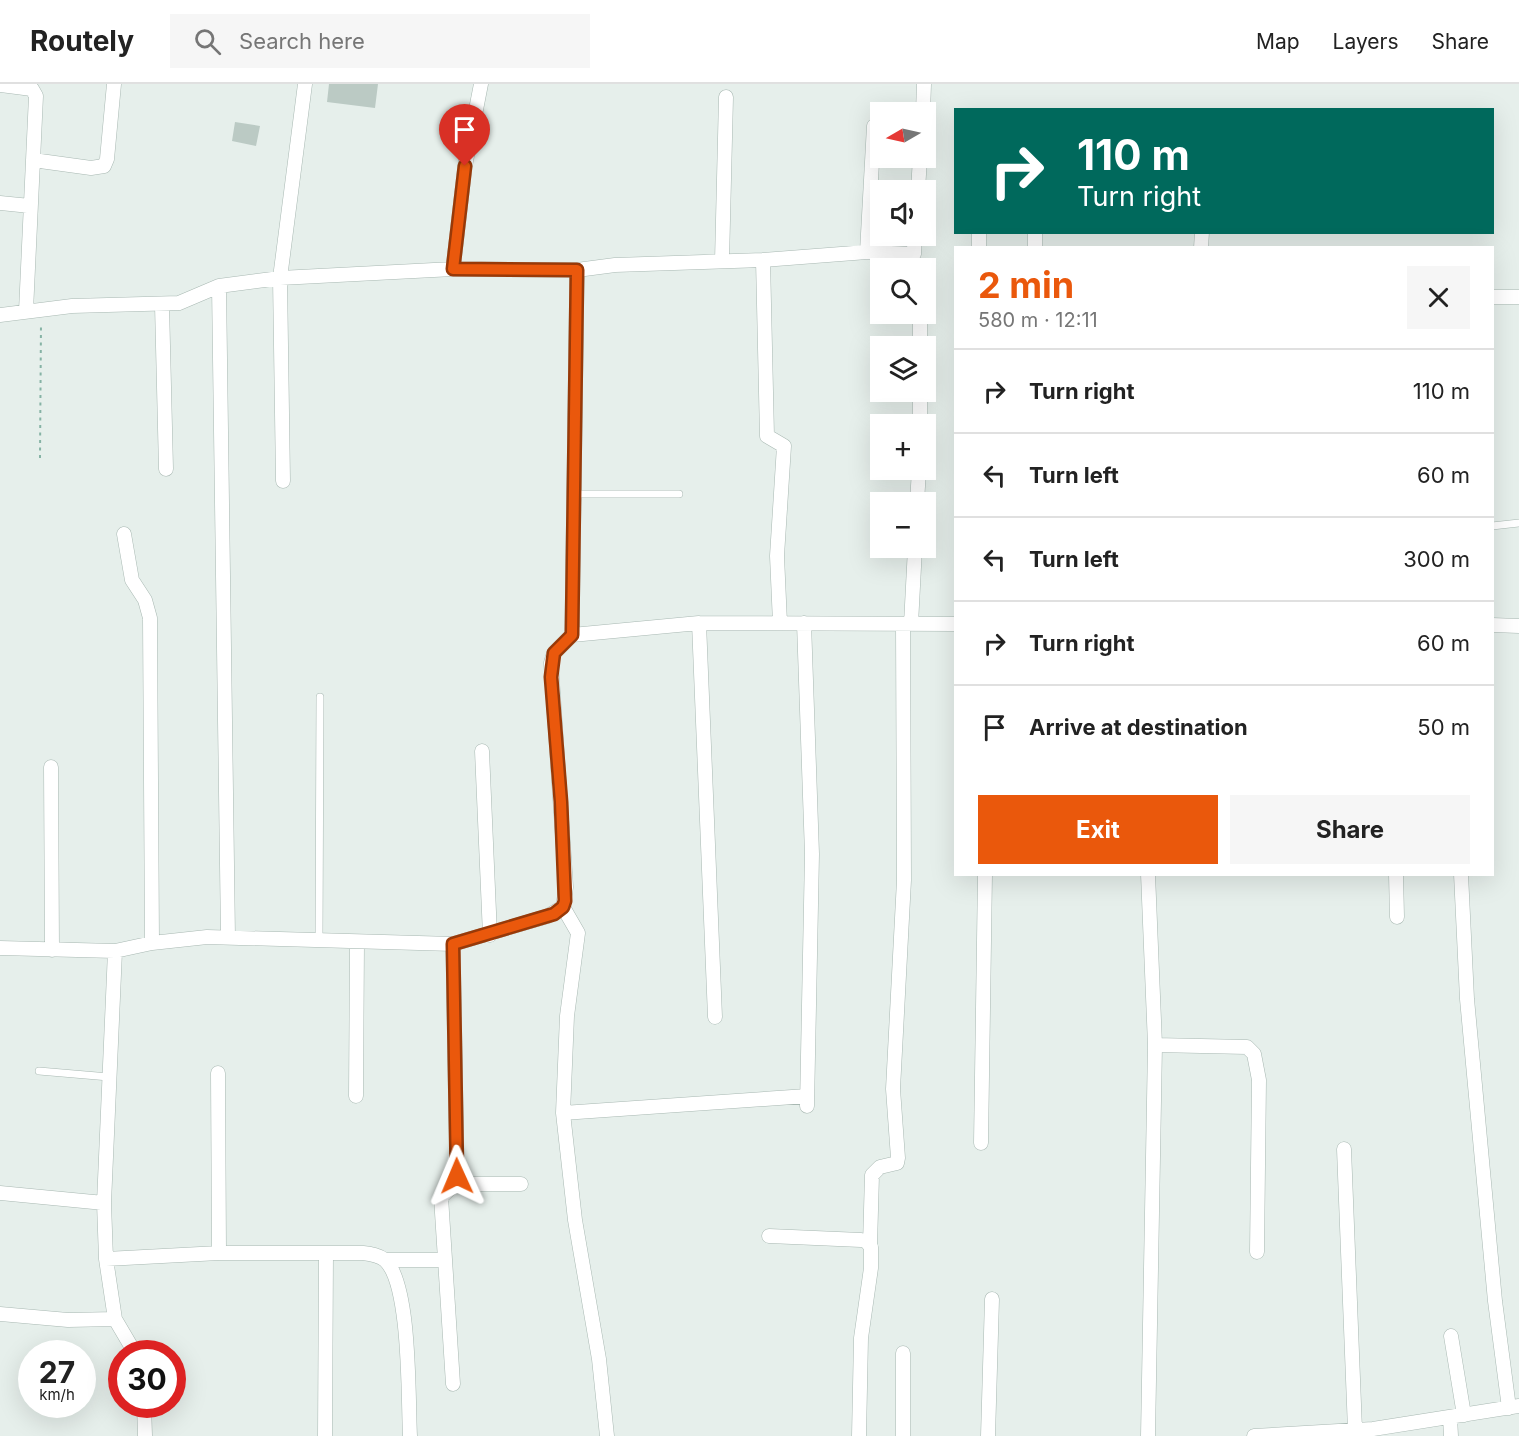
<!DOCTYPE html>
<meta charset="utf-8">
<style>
body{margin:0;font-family:Inter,sans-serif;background:#f6f6f6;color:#222;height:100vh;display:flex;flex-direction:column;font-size:22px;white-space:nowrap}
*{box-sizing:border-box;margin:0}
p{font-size:20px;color:#767676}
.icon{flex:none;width:33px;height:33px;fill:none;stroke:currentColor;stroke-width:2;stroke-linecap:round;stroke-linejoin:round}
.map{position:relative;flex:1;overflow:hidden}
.drawer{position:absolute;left:954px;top:162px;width:540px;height:630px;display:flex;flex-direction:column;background:#fff;border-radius:0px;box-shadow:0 6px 24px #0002}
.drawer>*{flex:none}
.banner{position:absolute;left:954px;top:24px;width:540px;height:126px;border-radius:0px;box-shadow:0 6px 24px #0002;background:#00695c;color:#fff;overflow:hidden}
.needle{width:39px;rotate:261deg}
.controls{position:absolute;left:870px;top:18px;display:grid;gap:12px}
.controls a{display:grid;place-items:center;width:66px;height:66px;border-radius:0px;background:#fff;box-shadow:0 6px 24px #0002;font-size:30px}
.speed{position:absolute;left:18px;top:1256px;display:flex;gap:12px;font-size:30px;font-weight:700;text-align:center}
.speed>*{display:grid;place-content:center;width:78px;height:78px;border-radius:50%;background:#fff;box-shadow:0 6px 24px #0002;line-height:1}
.speed small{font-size:15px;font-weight:400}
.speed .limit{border:9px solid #d22;background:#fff;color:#111}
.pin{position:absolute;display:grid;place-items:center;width:51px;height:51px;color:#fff;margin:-62px -26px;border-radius:50% 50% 50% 0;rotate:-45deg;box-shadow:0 0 6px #0007}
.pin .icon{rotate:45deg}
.me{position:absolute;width:66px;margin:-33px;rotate:359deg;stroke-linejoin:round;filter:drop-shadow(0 0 4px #0008)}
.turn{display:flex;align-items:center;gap:21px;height:126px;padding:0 24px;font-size:27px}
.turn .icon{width:78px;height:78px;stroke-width:2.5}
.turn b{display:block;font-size:42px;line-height:51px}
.round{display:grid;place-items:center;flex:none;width:63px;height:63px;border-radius:0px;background:#f6f6f6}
.head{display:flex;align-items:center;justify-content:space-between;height:102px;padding:0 24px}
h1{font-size:36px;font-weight:700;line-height:45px;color:#ea580c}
.action{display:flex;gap:12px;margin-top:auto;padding:12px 24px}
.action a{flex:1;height:69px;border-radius:0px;background:#ea580c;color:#fff;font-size:24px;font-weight:700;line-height:69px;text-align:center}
.action a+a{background:#f6f6f6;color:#222}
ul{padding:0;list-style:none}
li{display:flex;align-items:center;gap:18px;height:84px;padding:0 24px;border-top:2px solid #e0e0e0}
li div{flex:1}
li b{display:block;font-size:22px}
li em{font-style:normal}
header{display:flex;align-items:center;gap:36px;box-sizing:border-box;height:84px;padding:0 30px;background:#fff;border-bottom:2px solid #e0e0e0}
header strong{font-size:28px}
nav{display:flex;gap:33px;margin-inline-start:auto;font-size:21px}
.search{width:420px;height:54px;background:#f6f6f6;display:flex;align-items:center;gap:15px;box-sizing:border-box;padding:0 21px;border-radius:0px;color:#767676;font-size:22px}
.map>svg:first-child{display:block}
.building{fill:#bbcac4}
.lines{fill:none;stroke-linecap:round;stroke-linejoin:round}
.service-casing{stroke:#a8b8b2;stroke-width:8}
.minor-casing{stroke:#a8b8b2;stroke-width:15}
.path{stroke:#86b3a5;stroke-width:2;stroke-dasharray:3 4.5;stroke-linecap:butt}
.service{stroke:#fff;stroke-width:7}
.minor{stroke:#fff;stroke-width:14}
.route-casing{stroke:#983908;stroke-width:15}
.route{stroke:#ea580c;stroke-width:10}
</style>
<header>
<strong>Routely</strong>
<div class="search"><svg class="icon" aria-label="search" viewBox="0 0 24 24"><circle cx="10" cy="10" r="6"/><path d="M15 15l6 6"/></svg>Search here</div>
<nav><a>Map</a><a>Layers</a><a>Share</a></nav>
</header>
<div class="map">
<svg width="1519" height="1352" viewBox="0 0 1519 1352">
<rect width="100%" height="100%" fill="#e6efeb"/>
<path class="building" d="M329,0H378L375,24L327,18Z
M235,38L260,42L256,62L232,57Z"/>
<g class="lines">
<g class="service-casing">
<path id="service" d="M574,410H679
M1492,442L1519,439
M319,856L320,613
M39,987L109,993"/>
</g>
<g class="minor-casing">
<path id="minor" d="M0,1L32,5L36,12L26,227
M923,28L924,0
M33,76L91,84L104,82L107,75L114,0
M918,106L920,74
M0,119L30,122
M979,164V148
M1035,164V148
M1201,164L1202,148
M867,168L874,42
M722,177L726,13
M453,185L465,82L481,0
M219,202L228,853
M1492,213H1519
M162,221L166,385
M0,231L72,222L179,219L219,202L280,194L453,185L577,186L615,181L763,176
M920,262V230
M920,340V308
M283,397L280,194L305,0
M917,418L919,386
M124,450L132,496L145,516L150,534L152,859
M699,539L715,933
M780,539L777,472L784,362L767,352L763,176L867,168L914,170L915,152
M804,539L812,770L807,1022
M911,540L915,464
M1492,541L1519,542
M572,551L577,186
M482,667L490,851
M51,683L52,866
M1148,790L1155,961L1148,1352
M1396,790L1397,833
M1461,790L1467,915L1495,1217L1509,1324
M563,823L578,849L567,932L563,1029L575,1136L599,1275L607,1352
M453,860L457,1092L455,1100L441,1113L453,1300
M0,864L115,867L152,859L207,853L453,860L548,832L563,823L566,803L551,579L554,569L572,551L699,539L956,540
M115,867L104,1119L106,1175L115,1235L135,1269
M1155,961L1247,963L1254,970L1259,996L1257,1168
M218,989L219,1169
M356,1012L357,858
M563,1029L807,1012
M981,1059L985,790
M1344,1065L1355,1346
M455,1100H521
M0,1109L104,1119
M769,1152L861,1156L866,1157L871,1163V1184L861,1254L859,1352
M870,1161L872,1091L880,1083L897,1079L898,1074L893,1005L904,796L903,540
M106,1175L219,1169H363C371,1170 379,1171 385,1176C411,1200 408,1315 410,1352
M385,1176H445
M0,1230L68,1236L115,1235
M1451,1252L1464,1331
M903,1269V1352
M144,1320L145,1352
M1450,1333L1451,1352
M325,1352L326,1169
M988,1352L992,1215
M1254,1352L1373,1345L1519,1322"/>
</g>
<path class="path" d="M40,374L41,239"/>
<use href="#service" class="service"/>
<use href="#minor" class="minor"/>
</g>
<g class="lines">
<g class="route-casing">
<path id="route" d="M457,1092L453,860L554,830L563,823L565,817L561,718L551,593L554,569L572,551L577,186L453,185L465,82"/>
</g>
<use href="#route" class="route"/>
</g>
</svg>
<div class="controls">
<a><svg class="needle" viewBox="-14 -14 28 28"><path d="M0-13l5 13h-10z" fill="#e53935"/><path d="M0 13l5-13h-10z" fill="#767676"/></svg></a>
<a><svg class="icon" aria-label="sound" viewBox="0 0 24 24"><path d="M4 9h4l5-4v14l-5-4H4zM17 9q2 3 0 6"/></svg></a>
<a><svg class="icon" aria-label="search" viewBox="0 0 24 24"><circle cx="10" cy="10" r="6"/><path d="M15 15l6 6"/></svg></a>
<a><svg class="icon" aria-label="layers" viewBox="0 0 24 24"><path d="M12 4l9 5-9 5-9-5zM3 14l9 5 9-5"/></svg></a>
<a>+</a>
<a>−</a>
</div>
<div class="speed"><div>27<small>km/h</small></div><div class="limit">30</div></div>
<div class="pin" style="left:465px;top:82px;background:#d93025"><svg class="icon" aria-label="arrive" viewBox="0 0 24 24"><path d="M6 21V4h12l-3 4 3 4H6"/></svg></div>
<svg class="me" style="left:457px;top:1092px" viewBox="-20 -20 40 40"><path d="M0-17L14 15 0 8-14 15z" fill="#ea580c" stroke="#fff" stroke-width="4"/></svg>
<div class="banner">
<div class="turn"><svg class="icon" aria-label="right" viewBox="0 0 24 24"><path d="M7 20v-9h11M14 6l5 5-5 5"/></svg><div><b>110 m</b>Turn right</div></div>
</div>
<section class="drawer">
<div class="head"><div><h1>2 min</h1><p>580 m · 12:11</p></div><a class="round"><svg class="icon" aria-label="close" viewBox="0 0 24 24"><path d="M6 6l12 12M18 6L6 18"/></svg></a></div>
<ul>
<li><svg class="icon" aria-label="right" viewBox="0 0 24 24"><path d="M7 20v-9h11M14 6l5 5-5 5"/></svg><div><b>Turn right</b></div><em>110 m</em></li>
<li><svg class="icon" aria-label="left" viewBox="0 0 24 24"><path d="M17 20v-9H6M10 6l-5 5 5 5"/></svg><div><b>Turn left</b></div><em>60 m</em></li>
<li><svg class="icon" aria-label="left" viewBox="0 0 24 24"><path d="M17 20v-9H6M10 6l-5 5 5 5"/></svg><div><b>Turn left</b></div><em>300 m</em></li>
<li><svg class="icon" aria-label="right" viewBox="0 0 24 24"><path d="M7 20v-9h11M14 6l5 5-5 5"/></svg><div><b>Turn right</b></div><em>60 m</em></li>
<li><svg class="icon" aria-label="arrive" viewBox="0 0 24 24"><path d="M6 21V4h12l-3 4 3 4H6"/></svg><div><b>Arrive at destination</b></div><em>50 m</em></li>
</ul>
<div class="action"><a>Exit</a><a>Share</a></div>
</section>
</div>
